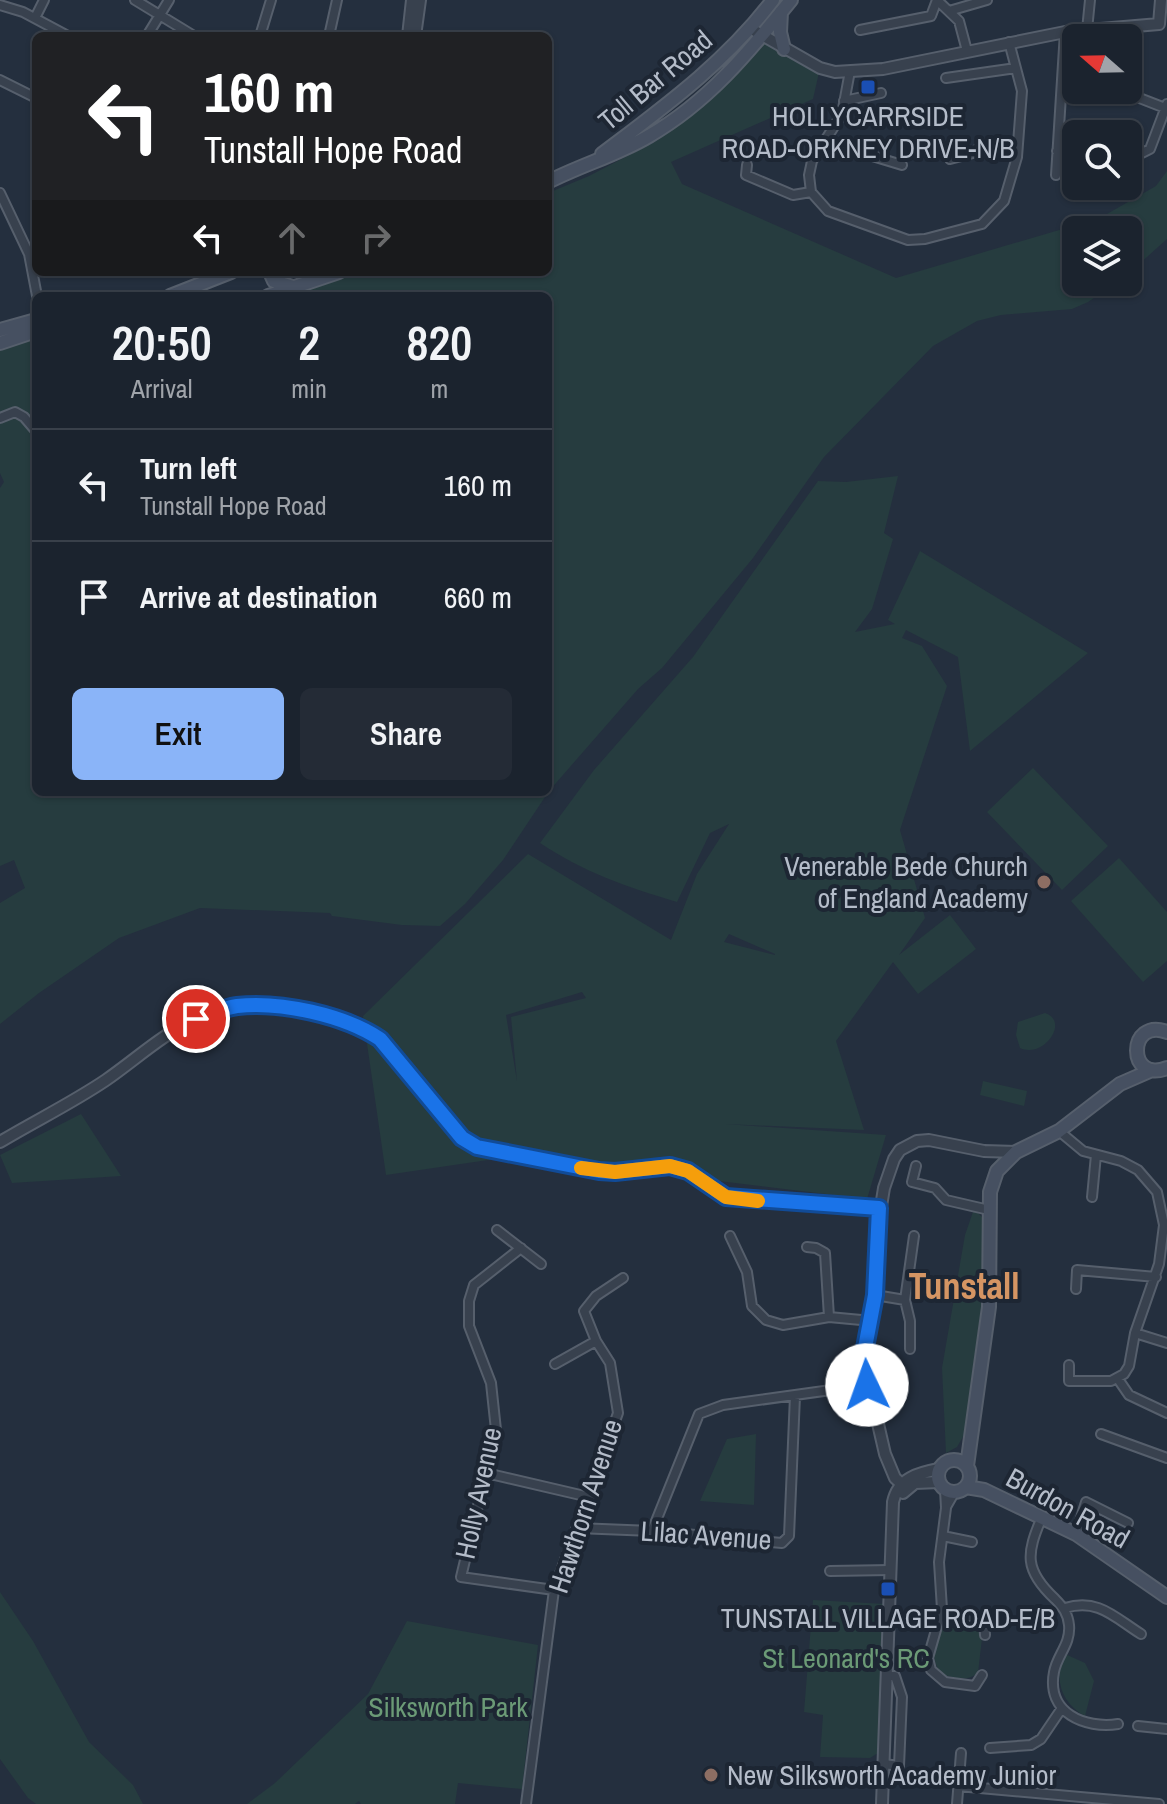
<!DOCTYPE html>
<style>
body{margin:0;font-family:"Archivo Narrow",sans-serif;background:#242b36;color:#f1f3f6;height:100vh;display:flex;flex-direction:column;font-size:30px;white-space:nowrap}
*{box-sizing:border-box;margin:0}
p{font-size:26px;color:#a0a4aa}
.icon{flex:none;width:44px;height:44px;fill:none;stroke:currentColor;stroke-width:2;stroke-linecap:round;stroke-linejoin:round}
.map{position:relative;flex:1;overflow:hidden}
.details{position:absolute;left:32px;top:292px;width:520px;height:504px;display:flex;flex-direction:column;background:#1b232e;border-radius:12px;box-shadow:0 2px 6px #0004,0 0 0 2px #39404a}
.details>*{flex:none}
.hud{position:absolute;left:32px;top:32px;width:520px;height:244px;border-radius:12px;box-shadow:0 2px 6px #0004,0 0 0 2px #39404a;background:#202124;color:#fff;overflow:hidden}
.needle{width:52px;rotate:290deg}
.fabs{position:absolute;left:1062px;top:24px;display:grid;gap:16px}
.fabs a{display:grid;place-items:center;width:80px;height:80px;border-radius:12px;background:#1b232e;box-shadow:0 2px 6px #0004,0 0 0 2px #39404a;font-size:40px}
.pin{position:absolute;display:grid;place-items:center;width:68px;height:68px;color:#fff;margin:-34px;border:4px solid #fff;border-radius:50%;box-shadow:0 2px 8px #0007}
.me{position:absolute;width:88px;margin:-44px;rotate:357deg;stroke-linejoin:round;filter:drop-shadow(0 0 6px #0008)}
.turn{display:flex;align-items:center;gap:28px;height:168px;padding:0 40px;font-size:36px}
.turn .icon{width:104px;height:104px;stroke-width:2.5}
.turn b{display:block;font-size:56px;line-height:68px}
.lanes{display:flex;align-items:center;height:76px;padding:0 40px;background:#0003;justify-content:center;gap:40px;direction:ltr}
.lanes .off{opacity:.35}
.eta{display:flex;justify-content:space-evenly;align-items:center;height:136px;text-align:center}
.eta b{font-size:48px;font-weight:600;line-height:56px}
.primary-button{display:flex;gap:16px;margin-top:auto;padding:16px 40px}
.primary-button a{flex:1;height:92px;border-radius:12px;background:#8ab4f8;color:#111;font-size:32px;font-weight:600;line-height:92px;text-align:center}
.primary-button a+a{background:#242b36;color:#f1f3f6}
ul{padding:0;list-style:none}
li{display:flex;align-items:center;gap:24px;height:112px;padding:0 40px;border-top:2px solid #39404a}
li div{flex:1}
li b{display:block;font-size:30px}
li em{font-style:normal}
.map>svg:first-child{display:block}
.green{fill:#263c3f;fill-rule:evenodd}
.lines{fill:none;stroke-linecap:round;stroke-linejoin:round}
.minor-casing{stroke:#565f6c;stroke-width:12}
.tertiary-casing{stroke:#565f6c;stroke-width:14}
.secondary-casing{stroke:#565f6c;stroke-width:16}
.minor{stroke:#38414e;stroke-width:8}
.tertiary{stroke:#38414e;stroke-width:10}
.secondary{stroke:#465061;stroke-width:12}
.route-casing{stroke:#114b97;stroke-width:20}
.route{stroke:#1a73e8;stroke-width:14}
.slow{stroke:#f59e0b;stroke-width:14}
.transit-dot{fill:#1a4fb4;stroke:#1d2633;stroke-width:3}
.education-dot{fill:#8d6e63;stroke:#1d2633;stroke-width:3}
.labels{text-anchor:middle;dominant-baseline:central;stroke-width:8;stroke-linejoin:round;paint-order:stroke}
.street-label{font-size:28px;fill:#b4bcc9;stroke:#1d2633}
.poi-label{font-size:28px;fill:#b4bcc9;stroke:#1d2633}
.park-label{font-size:28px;fill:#6b9a76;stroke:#1d2633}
.district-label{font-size:36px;font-weight:bold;fill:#d59563;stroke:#1d2633}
</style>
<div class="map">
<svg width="1167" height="1804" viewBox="0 0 1167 1804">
<rect width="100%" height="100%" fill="#242f3e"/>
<path class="green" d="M762,37L820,68L813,99L671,162L682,184L896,278L1100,218L1156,186L1167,171V239L1128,274V230H1076V282H1117L1088,302L1072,309L1001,315L977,321L933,346L824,457L753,558L662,668L638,689L549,791L503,860L465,904L440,926L402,925L332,916L330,913L200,908L119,938L39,993L0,1024V903L25,888L14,860L0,866V488L4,482L0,473V347L36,335V792H548V296H291L358,272H548V193L589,176L658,140Z
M898,476L884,533L893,539L872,609L855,632L895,624L888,620L920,551L1088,653L970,751L958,657L906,630L902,638L922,646L947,686L900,830L925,918L899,955L950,915L976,949L918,994L893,962L836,1041L864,1130L725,1124L886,1135L867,1199L515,1156L386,1175L363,1016L528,854L671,940L697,874L729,824L710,833L677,902C624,886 586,873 540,843L594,770L693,657L818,481L846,482ZM729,934L775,954V955L724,942ZM582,992L586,998L511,1017L517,1081L506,1015Z
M1033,768L1108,846L1062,890L987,812Z
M1119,858L1167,912V961L1143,982L1071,901Z
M1045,1013C1070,1021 1044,1059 1020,1048L1016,1035L1018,1022Z
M983,1081L1027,1091L1024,1106L980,1095Z
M81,1114L121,1176L12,1183L0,1155Z
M974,1209L983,1218V1295L964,1435L957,1447L946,1453L942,1368L965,1235Z
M756,1434L754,1505L700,1501L727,1439Z
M0,1592L33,1641L89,1742L133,1785L143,1804H36L28,1798L0,1759Z
M813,1600L885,1604L878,1753L870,1758L820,1757L823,1715L804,1712Z
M946,1613L978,1623L982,1638L978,1673C967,1682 954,1678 941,1674C927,1653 937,1636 942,1614Z
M407,1621L538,1645L522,1789L458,1783L455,1804H361L359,1801L355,1804H247L275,1783L368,1694Z
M1065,1654L1085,1663L1094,1681L1085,1716C1061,1703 1053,1678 1065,1654Z"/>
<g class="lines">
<g class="minor-casing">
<path id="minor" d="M135,0L194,36
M0,5L23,12L68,36
M949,11L987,0
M35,18L44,0
M860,30L931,16L937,0L959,21L967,51
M1087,30L1090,0
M147,36L169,0
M260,36L271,0
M329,36L337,0
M850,71L842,114L812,161L809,175L811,192L828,211L908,240L925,239L982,224L1004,201L1017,157L1022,91L1009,42
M946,78L1016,68
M0,80L36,98
M1124,92L1165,108
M844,101L881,93
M826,142L902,165
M1057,151L1076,152
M1128,155L1136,156L1150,149L1167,104
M950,159L973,153L984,144L1018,142
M747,165L746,175L793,195L811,192
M1056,175L1065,32
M0,193L29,254L37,296
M0,418L15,412L24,417L36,431
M1059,1131L1083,1151L1121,1161L1138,1170L1157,1192L1164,1225L1159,1264L1135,1333L1129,1366L1124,1374L1111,1381H1069V1365
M916,1166L912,1182L935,1188L946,1200L989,1210
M1092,1197L1096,1155
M497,1230L541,1264
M730,1236L747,1272L752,1306L766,1320L783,1325L829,1317L872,1321
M807,1247L816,1248L825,1253L829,1317
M521,1248L474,1285L469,1301V1326L491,1383L496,1430L461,1577L554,1590
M1076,1289L1077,1270L1156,1277
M875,1295L905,1300L910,1321V1349
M905,1300L914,1236
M1135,1333L1167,1343
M555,1364L596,1341
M1118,1379L1129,1395L1167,1413
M1101,1434L1167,1458
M486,1473L589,1497
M945,1490L946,1508L939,1562L942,1609L928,1658L931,1670L945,1682L975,1686L982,1675
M946,1507L954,1493
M1042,1517C1026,1554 1024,1570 1055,1599C1063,1607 1068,1614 1069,1625C1071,1644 1057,1655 1054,1672C1046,1713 1085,1729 1118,1724
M577,1528L652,1531L782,1543L789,1536L795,1396
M652,1531L699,1414L723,1405L867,1385
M1076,1534L1086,1502L1128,1523
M943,1536L972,1542
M830,1571L891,1570
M1065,1608C1098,1598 1114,1617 1141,1634
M942,1609L984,1620L985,1635
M1138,1726L1167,1729
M990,1748L1031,1745L1041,1739L1062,1708
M884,1764L899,1766L902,1697L895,1676H887
M958,1786L1159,1804
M526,1804L554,1590L618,1413L610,1363L596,1341L584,1311L596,1296L623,1278
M957,1804L961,1753"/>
</g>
<g class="tertiary-casing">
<path id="tertiary" d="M755,31L820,68L835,72L883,69L1065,32L1159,24L1161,0
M408,36L412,0
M415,36L420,0
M0,1142C35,1121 72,1103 106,1080C135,1060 165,1032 198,1018C253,994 330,1006 380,1039L451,1126L462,1138L477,1147L599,1171L615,1172L670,1166L688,1171L726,1197L879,1208
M907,1489L895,1478L885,1454L864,1363L875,1295L877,1231L884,1188L894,1159L900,1150L917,1141L929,1140L984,1151L1016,1152
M903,1493L915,1483L939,1482
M882,1804L893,1502C898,1478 918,1473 939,1469"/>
</g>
<g class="secondary-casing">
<path id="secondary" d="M781,12L780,32L784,49
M602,154C664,107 726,62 773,0
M548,182C581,165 617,155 649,136C708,102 749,52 791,0
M270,272L274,281L296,288
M170,296L231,272
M268,296L339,272
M0,330L36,320
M0,343L36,331
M1167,1032C1127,1017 1127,1084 1167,1068
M938 1476a16 16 0 1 1 32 0a16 16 0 1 1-32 0Z
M967,1466L989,1307L990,1192L997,1171L1016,1152L1059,1131L1120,1084L1152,1070
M966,1487L984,1490L1076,1534L1167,1597"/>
</g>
<use href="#minor" class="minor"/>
<use href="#tertiary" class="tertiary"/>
<use href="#secondary" class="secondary"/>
</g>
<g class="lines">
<g class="route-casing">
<path id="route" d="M196,1019C209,1015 223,1008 237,1006C280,1001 344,1015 380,1039L462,1138L477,1147L599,1171L615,1172L670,1166L688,1171L726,1197L879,1208L875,1295L864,1353L867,1385"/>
</g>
<use href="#route" class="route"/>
<path class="slow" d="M581,1168L615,1172L670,1166L688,1171L726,1197L758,1201"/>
</g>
<g class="transit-dot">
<rect x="860" y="79" width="16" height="16" rx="4"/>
<rect x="880" y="1581" width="16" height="16" rx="4"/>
</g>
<g class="education-dot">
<circle cx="1044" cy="882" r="8"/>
<circle cx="711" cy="1775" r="8"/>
</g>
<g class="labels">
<g class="street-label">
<text transform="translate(655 80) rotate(-40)">Toll Bar Road</text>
<text transform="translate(478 1493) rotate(-78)">Holly Avenue</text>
<text transform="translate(585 1506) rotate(-72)">Hawthorn Avenue</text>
<text transform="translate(1068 1508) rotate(29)">Burdon Road</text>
<text transform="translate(706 1535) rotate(4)">Lilac Avenue</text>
</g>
<g class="poi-label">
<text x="868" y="116">HOLLYCARRSIDE<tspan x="868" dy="32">ROAD-ORKNEY DRIVE-N/B</tspan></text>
<text x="1028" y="866" text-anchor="end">Venerable Bede Church<tspan x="1028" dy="32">of England Academy</tspan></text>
<text x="888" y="1618">TUNSTALL VILLAGE ROAD-E/B</text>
<text x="727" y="1775" text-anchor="start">New Silksworth Academy Junior</text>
</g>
<g class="park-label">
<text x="846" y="1658">St Leonard's RC</text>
<text x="448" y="1707">Silksworth Park</text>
</g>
<g class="district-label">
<text x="964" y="1286">Tunstall</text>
</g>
</g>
</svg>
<div class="fabs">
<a><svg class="needle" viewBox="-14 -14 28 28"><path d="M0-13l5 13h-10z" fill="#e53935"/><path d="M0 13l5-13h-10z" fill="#a0a4aa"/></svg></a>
<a><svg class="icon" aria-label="search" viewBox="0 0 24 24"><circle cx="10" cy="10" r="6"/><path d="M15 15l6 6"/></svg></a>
<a><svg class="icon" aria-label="layers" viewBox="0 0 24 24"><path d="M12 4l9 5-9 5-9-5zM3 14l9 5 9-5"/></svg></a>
</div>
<div class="pin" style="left:196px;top:1019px;background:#d93025"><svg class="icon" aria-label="arrive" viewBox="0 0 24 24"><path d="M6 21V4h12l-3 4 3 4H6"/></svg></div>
<svg class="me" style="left:867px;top:1385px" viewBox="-20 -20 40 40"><circle r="19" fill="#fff"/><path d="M0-13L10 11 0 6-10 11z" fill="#1a73e8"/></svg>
<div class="hud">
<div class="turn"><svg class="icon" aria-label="left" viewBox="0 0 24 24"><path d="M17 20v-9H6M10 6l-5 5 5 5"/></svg><div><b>160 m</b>Tunstall Hope Road</div></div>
<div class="lanes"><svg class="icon" aria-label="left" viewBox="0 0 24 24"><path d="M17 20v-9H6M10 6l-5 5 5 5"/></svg><svg class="icon off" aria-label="ahead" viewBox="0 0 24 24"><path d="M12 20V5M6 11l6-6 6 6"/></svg><svg class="icon off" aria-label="right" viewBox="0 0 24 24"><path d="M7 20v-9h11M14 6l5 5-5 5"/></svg></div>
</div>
<section class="details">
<div class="eta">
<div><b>20:50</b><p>Arrival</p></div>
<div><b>2</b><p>min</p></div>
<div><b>820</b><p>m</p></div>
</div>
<ul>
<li><svg class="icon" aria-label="left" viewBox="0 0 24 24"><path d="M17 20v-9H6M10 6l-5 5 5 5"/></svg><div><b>Turn left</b><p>Tunstall Hope Road</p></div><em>160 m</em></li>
<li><svg class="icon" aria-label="arrive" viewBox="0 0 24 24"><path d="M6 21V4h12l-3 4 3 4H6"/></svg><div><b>Arrive at destination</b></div><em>660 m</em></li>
</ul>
<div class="primary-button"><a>Exit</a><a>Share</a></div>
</section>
</div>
